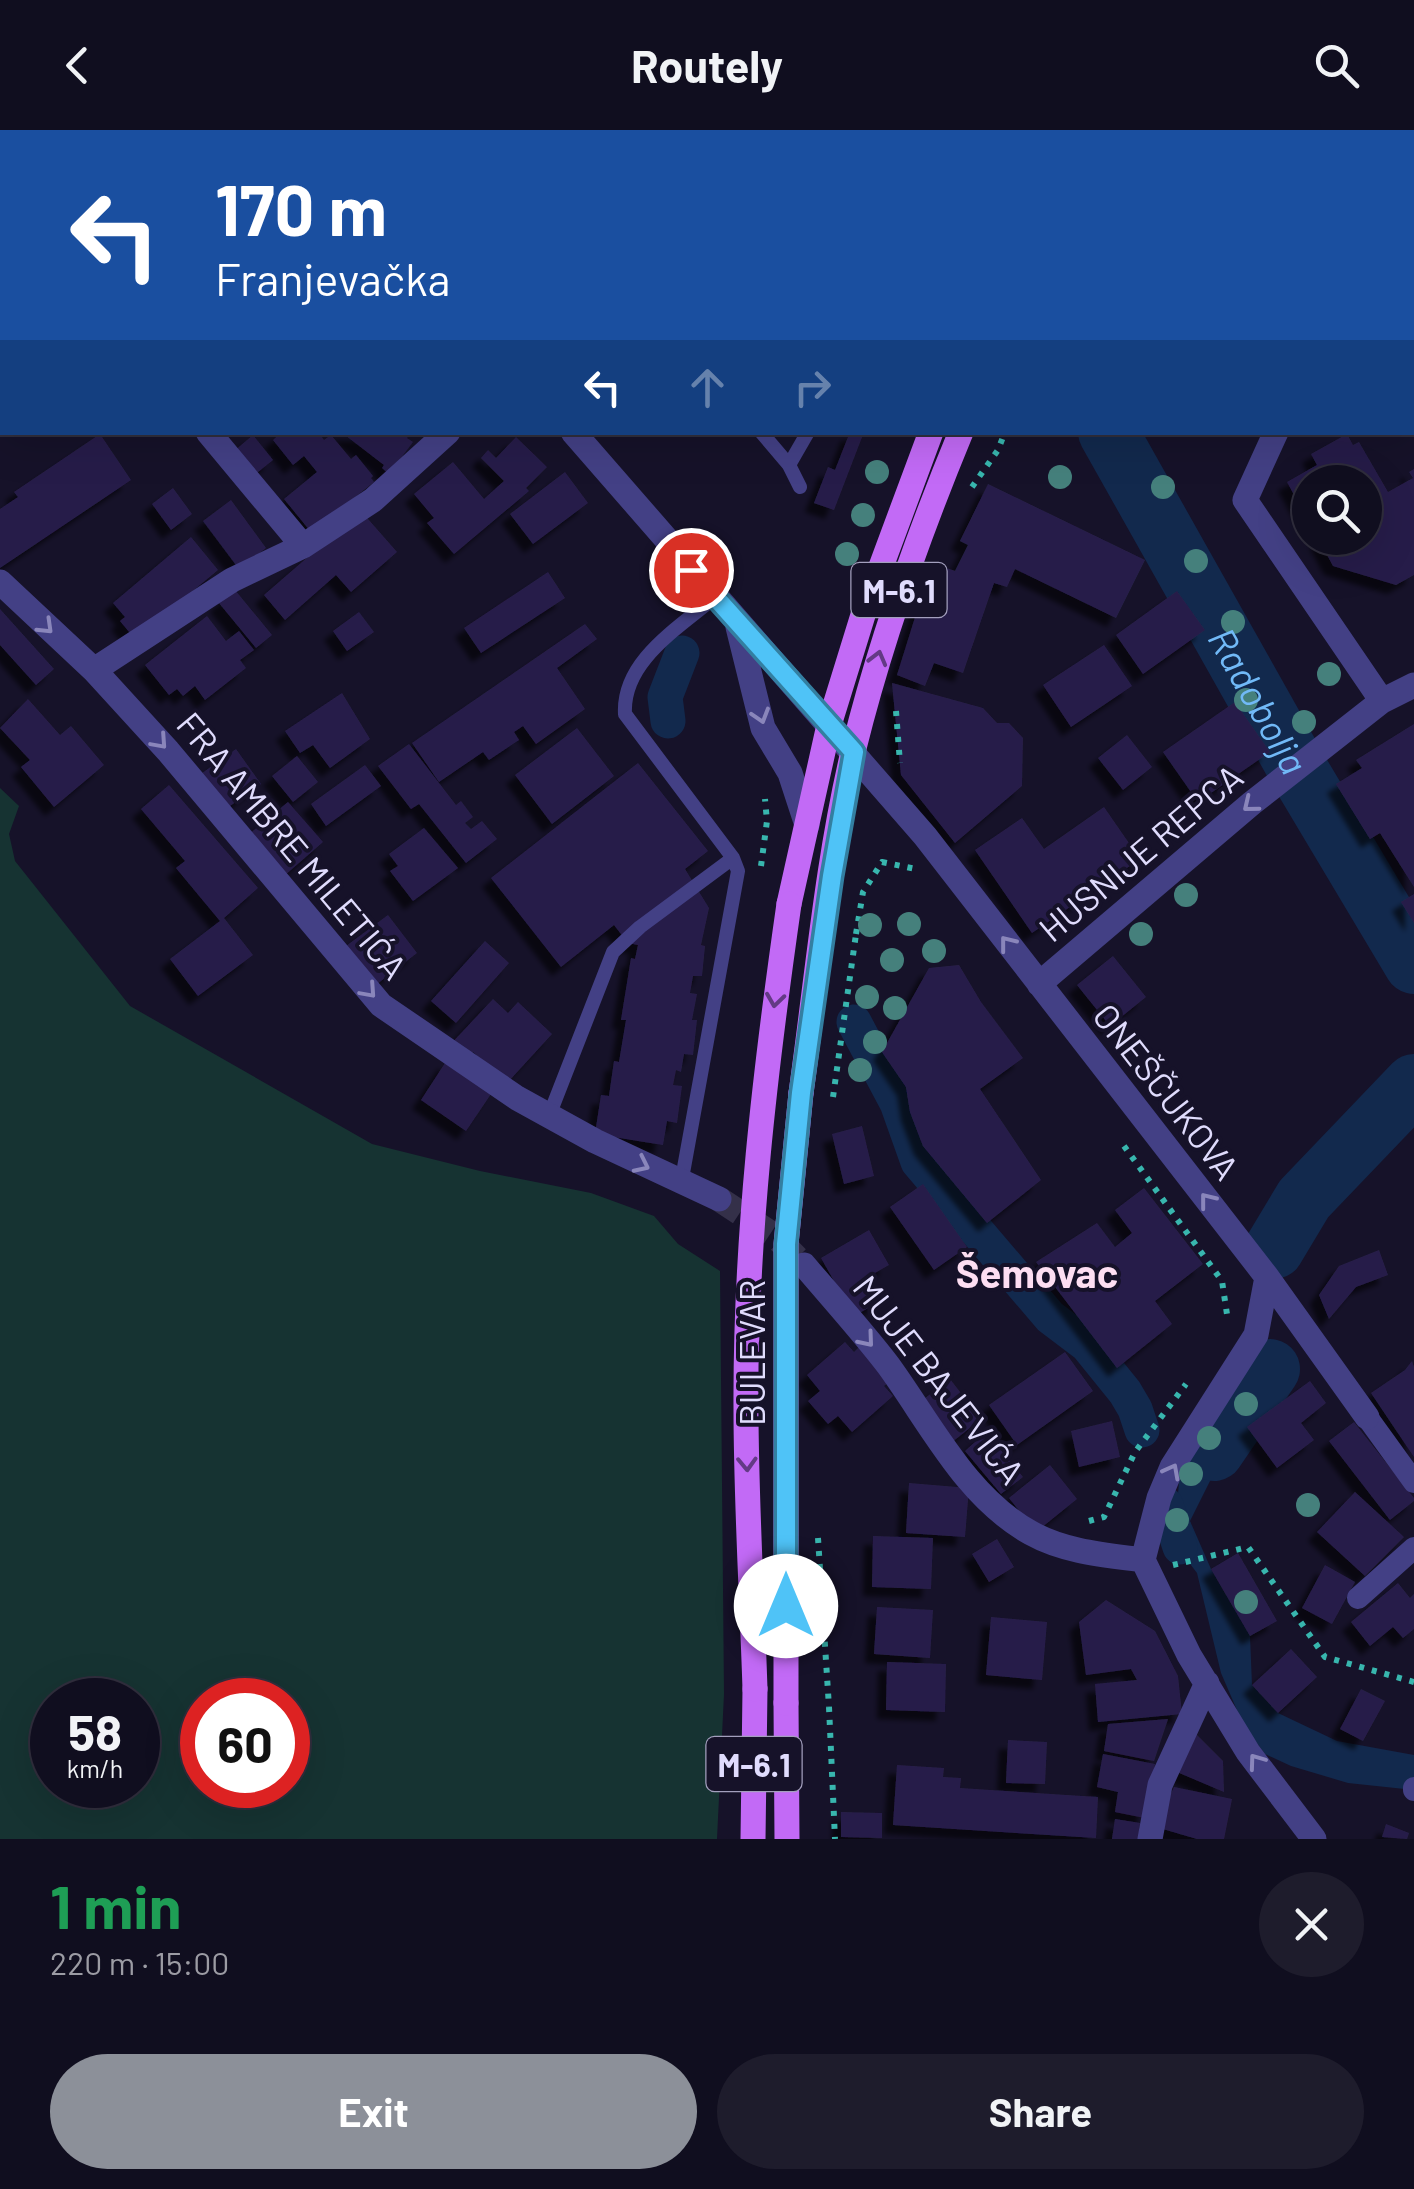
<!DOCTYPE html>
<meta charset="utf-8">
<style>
body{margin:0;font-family:Barlow,sans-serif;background:#1e1c2c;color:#f1f3f6;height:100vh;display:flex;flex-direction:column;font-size:38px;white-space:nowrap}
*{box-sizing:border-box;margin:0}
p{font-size:32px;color:#9c9ca4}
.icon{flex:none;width:55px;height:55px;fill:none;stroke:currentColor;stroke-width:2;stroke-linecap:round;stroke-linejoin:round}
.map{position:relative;height:1709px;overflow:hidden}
.side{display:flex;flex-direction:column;background:#100e1f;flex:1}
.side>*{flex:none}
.guide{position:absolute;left:0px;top:0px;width:1415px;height:305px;box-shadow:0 10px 40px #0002,0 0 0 2px #302e3d;background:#1a4fa0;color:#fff;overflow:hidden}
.tools{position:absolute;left:1292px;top:335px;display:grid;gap:20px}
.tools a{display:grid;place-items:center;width:90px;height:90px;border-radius:50%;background:#100e1f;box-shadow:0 10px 40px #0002,0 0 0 2px #302e3d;font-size:50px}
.speed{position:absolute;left:30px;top:1548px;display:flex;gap:20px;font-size:50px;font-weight:700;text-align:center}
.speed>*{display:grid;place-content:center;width:130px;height:130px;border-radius:50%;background:#100e1f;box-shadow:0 10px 40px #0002,0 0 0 2px #302e3d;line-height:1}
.speed small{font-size:25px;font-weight:400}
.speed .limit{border:15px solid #d22;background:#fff;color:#111}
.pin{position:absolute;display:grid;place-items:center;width:85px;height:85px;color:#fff;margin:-42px;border:5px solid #fff;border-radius:50%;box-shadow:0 2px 10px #0007}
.me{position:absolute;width:110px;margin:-55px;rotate:0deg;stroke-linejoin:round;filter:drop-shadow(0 0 8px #0008)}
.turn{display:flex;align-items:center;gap:35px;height:210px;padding:0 50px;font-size:45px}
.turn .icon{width:130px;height:130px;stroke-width:2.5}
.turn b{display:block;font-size:70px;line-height:85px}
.lanes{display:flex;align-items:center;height:95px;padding:0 50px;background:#0003;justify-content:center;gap:50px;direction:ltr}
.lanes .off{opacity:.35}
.round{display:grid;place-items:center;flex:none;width:105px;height:105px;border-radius:52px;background:#1e1c2c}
.head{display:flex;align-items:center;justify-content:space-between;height:170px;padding:0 50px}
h1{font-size:60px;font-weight:700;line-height:75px;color:#1e9e55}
.button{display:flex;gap:20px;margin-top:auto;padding:20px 50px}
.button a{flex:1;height:115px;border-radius:60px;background:#8c9099;color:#fff;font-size:40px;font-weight:700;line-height:115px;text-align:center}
.button a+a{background:#1e1c2c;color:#f1f3f6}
header{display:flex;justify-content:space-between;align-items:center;height:130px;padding:0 50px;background:#100e1f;font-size:45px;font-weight:700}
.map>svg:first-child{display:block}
.green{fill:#163332;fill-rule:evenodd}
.water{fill:#12294d}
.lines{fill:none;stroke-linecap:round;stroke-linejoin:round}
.canal{stroke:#12294d;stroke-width:35}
.river{stroke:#12294d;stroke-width:60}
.building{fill:#281f49;filter:url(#shadow)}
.minor-tunnel{stroke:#343049;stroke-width:25;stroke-dasharray:25 12;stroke-linecap:butt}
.path{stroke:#38b6ae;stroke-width:6;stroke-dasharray:5 8;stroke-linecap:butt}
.service{stroke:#434085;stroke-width:14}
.pedestrian{stroke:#434085;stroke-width:22}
.minor{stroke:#434085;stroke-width:25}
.primary{stroke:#c26af6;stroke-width:25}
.path-bridge{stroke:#38b6ae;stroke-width:6;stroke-dasharray:5 8;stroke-linecap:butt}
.primary-bridge{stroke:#c26af6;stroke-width:25}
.tree{fill:#45807c}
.oneway{stroke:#8a86bb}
.oneway2{stroke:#633a85}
.route-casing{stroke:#337fa1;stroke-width:25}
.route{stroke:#4fc3f7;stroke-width:18}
.labels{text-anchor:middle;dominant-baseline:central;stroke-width:8;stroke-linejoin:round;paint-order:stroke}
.shield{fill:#161229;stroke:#a39fbd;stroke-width:2.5}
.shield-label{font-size:32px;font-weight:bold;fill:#e0dcfd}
.street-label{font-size:35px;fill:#e0dcfd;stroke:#161229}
.water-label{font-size:38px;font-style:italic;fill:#71b9f7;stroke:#161229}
.quarter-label{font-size:40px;font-weight:bold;fill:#fddef2;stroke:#161229}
</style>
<header><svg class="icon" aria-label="back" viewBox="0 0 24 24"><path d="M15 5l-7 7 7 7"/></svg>Routely<svg class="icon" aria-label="search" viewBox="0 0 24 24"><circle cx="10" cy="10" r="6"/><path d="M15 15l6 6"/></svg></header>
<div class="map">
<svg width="1414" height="1709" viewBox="0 0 1414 1709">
<defs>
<filter id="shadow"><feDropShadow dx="-9" dy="9" stdDeviation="2.5" flood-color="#0009"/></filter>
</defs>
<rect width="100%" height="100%" fill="#161229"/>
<path class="green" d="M0,658L19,676L9,704L15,731L130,876L372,1014L480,1041L591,1063L654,1086L678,1114L720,1141L724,1564L717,1709H0ZM138,1570V1655H52V1570ZM288,1570V1655H202V1570Z"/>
<path class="water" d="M1270,1249L1227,1317L1190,1391L1211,1439L1250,1506L1252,1555L1278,1583L1337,1611L1414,1625V1660L1348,1653L1291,1636L1265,1624L1243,1594L1221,1543L1197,1443L1174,1413L1179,1352L1253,1255Z"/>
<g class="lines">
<path class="canal" d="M119,0L121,2
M668,591L665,567L682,523
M854,892L897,973L918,1032L1050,1187L1087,1215L1125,1262L1135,1279L1142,1300
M1166,1375L1180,1417"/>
<g class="river">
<path d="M951,0L953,2"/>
<path id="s1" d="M1108,302L1297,638L1414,834"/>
<path d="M1274,1119L1304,1069L1414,954"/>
<path d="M1214,1321L1270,1239"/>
</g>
</g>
<path class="building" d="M282,302H318L324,310L331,305L351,329L356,325L373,346L371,348L374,352L311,402L284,369L317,342L304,326L293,335L273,310Z
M341,302H411L407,308L413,312L389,344L382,338L384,335Z
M850,302H864L834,380L814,373L828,337L835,340Z
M100,304L131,350L0,438V379L18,367L14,362Z
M1347,304L1353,315L1359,312L1388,362L1413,348L1409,342L1414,339V445L1396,455L1333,436L1318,408H1365V352H1310V394L1287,352L1317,335L1311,324Z
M253,305L273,330L253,346L233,322Z
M516,307L547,337L526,358L529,361L454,424L427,393L434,388L414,364L453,332L484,369L504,351L481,328L488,320L496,328Z
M565,342L588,373L533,414L510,384Z
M988,354L1145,430L1116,488L1015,439L1007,457L994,453L963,543L934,533L925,556L897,545L932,433L955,441L968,415L960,411Z
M173,358L192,384L171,400L152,374Z
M231,370L266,418L239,439L203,391Z
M361,381L397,422L351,462L336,445L285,490L264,465Z
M191,407L218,440L135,509L120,491L125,487L113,473Z
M548,442L565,468L481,523L464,498Z
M235,460L272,505L256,518L219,473Z
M1177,461L1205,500L1143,544L1116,505Z
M0,479L54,539L36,555L0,515Z
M359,482L374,502L347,521L333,501Z
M207,486L226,511L239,501L254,520L240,530L246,538L205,570L195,556L183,566L177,559L169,565L145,535Z
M585,494L597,509L557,538L585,579L536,614L523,596L514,602L519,610L489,630L483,622L439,652L412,613Z
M1104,515L1132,556L1071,597L1043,555Z
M892,553L983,578L997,593H1009L1023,608L1022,656L955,713L901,645Z
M342,563L370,609L330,638L313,615L300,623L285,601Z
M28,569L60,605L71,596L104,635L54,677L21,637L30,630L0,598Z
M1235,572L1270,622L1198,672L1163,622Z
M1414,594V757L1380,703L1370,709L1336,654L1362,638L1356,630Z
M577,598L614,646L552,694L515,645Z
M1127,605L1152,637L1123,660L1098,628Z
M409,614L456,675L461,671L473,687L465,693L471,699L482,691L497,709L466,733L419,674L411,679L378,636Z
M236,619L261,654L223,681L198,646Z
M297,626L318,652L293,672L272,646Z
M638,633L708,721L685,739L709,778L701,815L705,816L702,846H693L690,863L697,864L692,890H697L693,925L684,924L681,942L676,940L673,955L682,956L677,993L667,991L663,1015L595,1004L601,965L609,966L614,931L619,932L626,890H621L631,828L635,829L638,815L628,813L614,795L561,837L491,748Z
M365,635L381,656L326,696L311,674Z
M169,655L258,758L224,788L253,825L198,866L170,829L220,791L176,738L185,731L141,679Z
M288,672L323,712L284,746L248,705Z
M1104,677L1140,729L1032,803L975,720L1022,688L1044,719Z
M424,698L458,738L413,771L390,741L398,736L389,724Z
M1414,764V793L1401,772Z
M388,785L417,823L372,858L342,819Z
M485,811L509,833L456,893L431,871Z
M1113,826L1146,867L1110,896L1077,855Z
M959,835L981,872L1023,928L980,959L1041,1050L987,1093L923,1016L910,982L906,957L882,922L929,838Z
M493,869L508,883L518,872L552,904L507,953L473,922L465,930L449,916Z
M447,930L493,961L466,1001L421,970Z
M862,996L874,1046L844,1054L832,1004Z
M923,1054L967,1117L934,1140L890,1077Z
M1144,1058L1203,1134L1155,1171L1172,1194L1117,1238L1036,1132L1097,1093L1115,1117L1132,1103L1115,1080Z
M869,1100L889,1135L866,1148L879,1172L854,1186L821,1128Z
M1379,1120L1388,1145L1356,1157L1329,1189L1319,1165L1339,1136Z
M845,1212L854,1222L860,1216L890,1251L884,1256L893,1266L852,1302L838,1286L828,1294L808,1271L820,1261L807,1245Z
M1065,1222L1093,1261L1017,1315L989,1275Z
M1412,1231L1414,1237V1327L1371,1263L1405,1240Z
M950,1249L981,1289L951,1313L920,1272Z
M1310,1251L1326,1273L1301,1293L1314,1310L1277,1338L1247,1297Z
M1112,1291L1120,1327L1079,1337L1071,1301Z
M1354,1292L1414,1368V1371L1390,1390L1329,1311Z
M986,1302L1023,1347L1001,1364L965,1321Z
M1050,1335L1077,1369L1036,1402L1009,1368Z
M909,1353L969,1358L965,1407L906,1403Z
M1355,1362L1404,1407L1365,1446L1317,1402Z
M873,1406L933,1408L931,1459L872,1457Z
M997,1409L1014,1437L989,1452L972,1424Z
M1238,1423L1277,1491L1250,1506L1211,1439Z
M1325,1435L1355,1452L1332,1494L1302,1478Z
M1398,1453L1410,1468L1414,1464V1499L1403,1508L1393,1497L1370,1516L1351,1492Z
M1106,1470L1155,1501L1178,1546L1182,1584L1098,1592L1095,1554L1137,1550L1131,1539L1086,1545L1079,1492Z
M877,1477L933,1480L930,1528L874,1524Z
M991,1487L1047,1492L1042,1550L986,1545Z
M1291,1519L1317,1547L1278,1583L1252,1555Z
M887,1532L946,1534L945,1582L886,1580Z
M1361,1559L1385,1571L1363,1611L1340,1599Z
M1168,1589L1154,1631L1104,1621L1108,1594Z
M1194,1602L1223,1631L1224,1662L1177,1642Z
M1008,1610L1047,1612L1045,1654L1006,1653Z
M1103,1624L1155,1634L1145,1688L1115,1682L1118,1662L1097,1657Z
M897,1635L944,1638L943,1647L961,1648L960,1658L1098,1667L1096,1708L893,1695Z
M1174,1657L1232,1669L1224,1709H1197L1156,1697Z
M841,1682L882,1683V1708L841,1707Z
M1115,1689L1140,1693L1138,1709H1112Z
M1386,1694L1409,1703L1407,1709L1382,1707Z"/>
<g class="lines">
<path class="minor-tunnel" d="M719,1069L775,1106L797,1128"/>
<path class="path" d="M299,0V2
M987,0L989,2
M1282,0L1284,2
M1412,101L1414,100
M972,357L998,320L1005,302
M896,581L900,633
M761,736L767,691L765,669
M856,804L863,762L882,732L916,739
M1124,1016L1222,1151L1228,1191
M1089,1391L1104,1387L1135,1322L1186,1254
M1173,1435L1248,1417L1325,1527L1414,1552
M829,1577L835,1709"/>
<path class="service" d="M135,0L137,2
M886,0L888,2
M366,2L369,0
M761,302L789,335L800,357
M789,335L808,302
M549,986L613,822L640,797L733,728
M681,1054L738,741L733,728L625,584C622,531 679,498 715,467"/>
<path class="pedestrian" d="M1367,1287L1414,1352
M1358,1468L1414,1418
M1414,1658V1660"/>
<path class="minor" d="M348,0L350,2
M1408,2L1409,0
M0,169L2,167
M208,302L303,416
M573,302L925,706L1267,1147L1367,1287
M1276,302L1245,370L1382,571
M0,452L94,540L168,621L381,875L517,968L595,1011L719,1069
M738,497L763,598L790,643L807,695
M94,540L232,450L303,416L373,370L448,302
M1039,854L1252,673L1382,571L1414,555
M804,1135C832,1168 862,1201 888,1235C931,1294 966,1367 1031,1403C1065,1422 1106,1425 1143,1430
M1267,1147L1256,1205L1172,1337L1159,1368L1143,1430L1189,1525L1248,1622L1314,1709
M1150,1709L1160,1655L1207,1553"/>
<path class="primary" d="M1068,2L1069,0
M1097,2L1098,0
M789,774L829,595L863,485L931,302
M801,963C817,849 827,730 854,618C881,509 918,406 961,302
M786,1573L787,1709
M753,1709L755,1559"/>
<path class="path-bridge" d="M833,967L856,804
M818,1408L829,1577"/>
<path class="primary-bridge" d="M755,1559C752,1465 746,1372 746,1279C745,1109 765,941 789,774
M786,1573V1114L801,963"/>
</g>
<g class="tree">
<circle cx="877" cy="342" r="12"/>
<circle cx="1060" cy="347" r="12"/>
<circle cx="1163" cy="357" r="12"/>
<circle cx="863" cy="385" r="12"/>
<circle cx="847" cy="424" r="12"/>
<circle cx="1196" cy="431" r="12"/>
<circle cx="1233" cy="492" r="12"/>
<circle cx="1329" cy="544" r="12"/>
<circle cx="1246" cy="570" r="12"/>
<circle cx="1304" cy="592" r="12"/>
<circle cx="1186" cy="765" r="12"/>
<circle cx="909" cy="794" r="12"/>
<circle cx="870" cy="795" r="12"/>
<circle cx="1141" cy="804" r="12"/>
<circle cx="934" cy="821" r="12"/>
<circle cx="892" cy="830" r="12"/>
<circle cx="867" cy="867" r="12"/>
<circle cx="895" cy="878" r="12"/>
<circle cx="875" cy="912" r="12"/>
<circle cx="860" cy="940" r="12"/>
<circle cx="1246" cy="1274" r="12"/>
<circle cx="1209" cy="1308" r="12"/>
<circle cx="1191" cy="1344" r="12"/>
<circle cx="1308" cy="1375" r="12"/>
<circle cx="1177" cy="1390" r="12"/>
<circle cx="1246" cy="1472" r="12"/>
</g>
<defs><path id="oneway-chevron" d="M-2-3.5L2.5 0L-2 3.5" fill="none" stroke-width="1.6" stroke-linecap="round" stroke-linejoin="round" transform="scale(2.5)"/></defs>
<g class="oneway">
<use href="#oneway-chevron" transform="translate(46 497) rotate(44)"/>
<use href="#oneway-chevron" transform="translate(761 586) rotate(73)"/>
<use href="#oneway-chevron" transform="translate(160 612) rotate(48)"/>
<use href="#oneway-chevron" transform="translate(1250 675) rotate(141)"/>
<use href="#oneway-chevron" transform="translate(1007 813) rotate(-128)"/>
<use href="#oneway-chevron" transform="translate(369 861) rotate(48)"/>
<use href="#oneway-chevron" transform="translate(642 1035) rotate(26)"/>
<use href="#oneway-chevron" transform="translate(1207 1070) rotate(-128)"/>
<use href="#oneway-chevron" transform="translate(867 1210) rotate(50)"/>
<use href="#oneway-chevron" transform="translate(1172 1341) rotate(-62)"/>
<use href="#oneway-chevron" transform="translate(1256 1631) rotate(-126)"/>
</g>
<g class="oneway2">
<use href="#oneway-chevron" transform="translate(878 528) rotate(-75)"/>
<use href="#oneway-chevron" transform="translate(775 870) rotate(98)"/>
<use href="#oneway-chevron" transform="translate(747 1334) rotate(88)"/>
</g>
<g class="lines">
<g class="route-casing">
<path id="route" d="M691,440L854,622L832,746L801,963L786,1114V1476"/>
</g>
<use href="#route" class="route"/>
</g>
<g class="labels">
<g class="shield">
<rect x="851.5" y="433" width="95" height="54" rx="8"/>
<rect x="706.5" y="1607" width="95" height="54" rx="8"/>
</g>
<g class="shield-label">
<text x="899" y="460">M-6.1</text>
<text x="754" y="1634">M-6.1</text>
</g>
<g class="street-label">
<text transform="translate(293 715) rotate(50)">FRA AMBRE MILETIĆA</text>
<text transform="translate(1140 722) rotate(-40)">HUSNIJE REPCA</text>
<text transform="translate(1167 961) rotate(52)">ONEŠČUKOVA</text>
<text transform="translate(751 1223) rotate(-90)">BULEVAR</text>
<text transform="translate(940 1249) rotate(52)">MUJE BAJEVIĆA</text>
</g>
<g class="water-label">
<text stroke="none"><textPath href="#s1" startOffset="308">Radobolja</textPath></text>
</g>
<g class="quarter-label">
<text x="1037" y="1142">Šemovac</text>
</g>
</g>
</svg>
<div class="tools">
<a><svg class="icon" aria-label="search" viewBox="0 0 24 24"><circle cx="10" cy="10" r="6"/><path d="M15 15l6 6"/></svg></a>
</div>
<div class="speed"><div>58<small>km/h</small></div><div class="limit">60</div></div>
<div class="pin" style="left:691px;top:440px;background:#d93025"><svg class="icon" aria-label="arrive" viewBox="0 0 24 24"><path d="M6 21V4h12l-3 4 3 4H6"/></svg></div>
<svg class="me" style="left:786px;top:1476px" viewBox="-20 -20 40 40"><circle r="19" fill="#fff"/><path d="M0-13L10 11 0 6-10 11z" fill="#4fc3f7"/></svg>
<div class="guide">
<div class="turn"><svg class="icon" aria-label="left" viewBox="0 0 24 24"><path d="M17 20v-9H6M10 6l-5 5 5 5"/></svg><div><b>170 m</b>Franjevačka</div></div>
<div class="lanes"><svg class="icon" aria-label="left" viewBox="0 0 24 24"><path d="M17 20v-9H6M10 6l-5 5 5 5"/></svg><svg class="icon off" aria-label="ahead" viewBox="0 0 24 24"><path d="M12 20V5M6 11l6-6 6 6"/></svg><svg class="icon off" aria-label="right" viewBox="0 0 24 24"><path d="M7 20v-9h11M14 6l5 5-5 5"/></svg></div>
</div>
</div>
<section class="side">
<div class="head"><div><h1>1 min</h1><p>220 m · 15:00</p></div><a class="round"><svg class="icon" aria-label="close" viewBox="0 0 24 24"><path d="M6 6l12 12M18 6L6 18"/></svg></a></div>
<div class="button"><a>Exit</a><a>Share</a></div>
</section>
